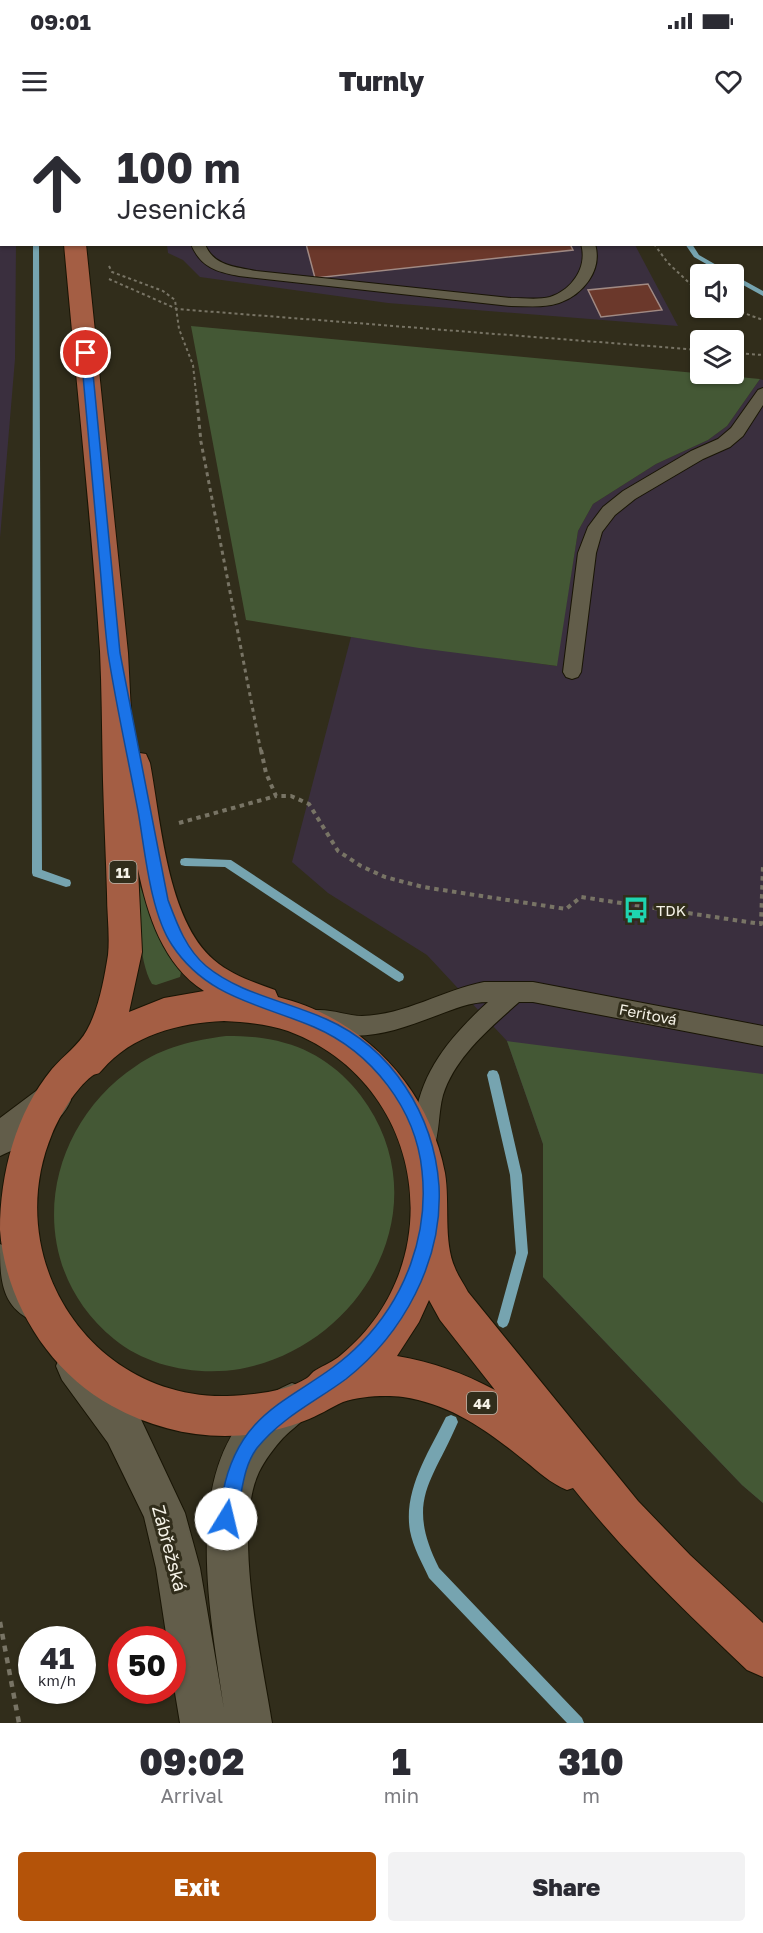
<!DOCTYPE html>
<meta charset="utf-8">
<style>
body{margin:0;font-family:"Golos Text",sans-serif;background:#f2f2f3;color:#2b2b33;height:100vh;display:flex;flex-direction:column;font-size:22px;white-space:nowrap}
*{box-sizing:border-box;margin:0}
p{font-size:20px;color:#7c7c81}
.icon{flex:none;width:33px;height:33px;fill:none;stroke:currentColor;stroke-width:2;stroke-linecap:round;stroke-linejoin:round}
.map{position:relative;height:1603px;overflow:hidden}
.side{display:flex;flex-direction:column;background:#fff;flex:1}
.side>*{flex:none}
.banner{position:absolute;left:0px;top:0px;width:764px;height:126px;box-shadow:0 2px 4px #0004;background:#fff;color:#2b2b33;overflow:hidden}
.fabs{position:absolute;left:690px;top:144px;display:grid;gap:12px}
.fabs a{display:grid;place-items:center;width:54px;height:54px;border-radius:6px;background:#fff;box-shadow:0 2px 4px #0004;font-size:30px}
.speed{position:absolute;left:18px;top:1506px;display:flex;gap:12px;font-size:30px;font-weight:700;text-align:center}
.speed>*{display:grid;place-content:center;width:78px;height:78px;border-radius:50%;background:#fff;box-shadow:0 2px 4px #0004;line-height:1}
.speed small{font-size:15px;font-weight:400}
.speed .limit{border:9px solid #d22;background:#fff;color:#111}
.pin{position:absolute;display:grid;place-items:center;width:51px;height:51px;color:#fff;margin:-26px;border:3px solid #fff;border-radius:50%;box-shadow:0 2px 6px #0007}
.me{position:absolute;width:66px;margin:-33px;rotate:9deg;stroke-linejoin:round;filter:drop-shadow(0 0 4px #0008)}
.turn{display:flex;align-items:center;gap:21px;height:126px;padding:0 18px;font-size:27px}
.turn .icon{width:78px;height:78px;stroke-width:2.5}
.turn b{display:block;font-size:42px;line-height:51px}
.eta{display:flex;justify-content:space-evenly;align-items:center;height:102px;text-align:center}
.eta b{font-size:36px;font-weight:800;line-height:42px}
.button{display:flex;gap:12px;margin-top:auto;padding:12px 18px}
.button a{flex:1;height:69px;border-radius:6px;background:#b45309;color:#fff;font-size:24px;font-weight:800;line-height:69px;text-align:center}
.button a+a{background:#f2f2f3;color:#2b2b33}
.status{display:flex;justify-content:space-between;align-items:center;height:42px;padding:0 30px;background:#fff;direction:ltr}
.status svg{height:16px;fill:currentColor}
header{display:flex;justify-content:space-between;align-items:center;height:78px;padding:0 18px;background:#fff;font-size:27px;font-weight:800}
.map>svg:first-child{display:block}
.industrial{fill:#3a2f3e}
.green{fill:#445835}
.lines{fill:none;stroke-linecap:round;stroke-linejoin:round}
.stream{fill:#76a4b0;fill-rule:evenodd}
.building{fill:#6b382b;stroke:#a18a84;stroke-width:1.5}
.service-casing{stroke:#191505;stroke-width:2}
.minor-casing{stroke:#191505;stroke-width:2}
.secondary-casing{stroke:#191505;stroke-width:2}
.primary-casing{stroke:#191505;stroke-width:2}
.path-far3{stroke:#787465;stroke-width:2;stroke-dasharray:3 3;stroke-linecap:butt}
.path-far2{stroke:#787465;stroke-width:3;stroke-dasharray:4 4;stroke-linecap:butt}
.path-far1{stroke:#787465;stroke-width:4;stroke-dasharray:4.5 4.5;stroke-linecap:butt}
.path{stroke:#787465;stroke-width:4.5;stroke-dasharray:6 6;stroke-linecap:butt}
.service{fill:#625d4a;fill-rule:evenodd}
.minor{fill:#625d4a;fill-rule:evenodd}
.secondary{fill:#625d4a;fill-rule:evenodd}
.primary{fill:#a45e44;fill-rule:evenodd}
.route{fill:#1a73e8;stroke:#114b97;stroke-width:1.5}
.labels{text-anchor:middle;dominant-baseline:central;stroke-width:6;stroke-linejoin:round;paint-order:stroke}
.shield{fill:#312d1b;stroke:#bab7aa;stroke-width:1.5}
.shield-label{font-size:14px;font-weight:bold;fill:#f5f2e7}
.poi-label{font-size:15px;fill:#f5f2e7;stroke:#312d1b;text-anchor:start}
.street-label{font-size:15px;fill:#f5f2e7;stroke:#312d1b}
.near-street-label{font-size:18px;fill:#f5f2e7;stroke:#312d1b}
</style>
<div class="status"><b>09:01</b><svg viewBox="0 0 49 12"><path d="M0 12V9h3v3zM5 12V6h3v6zM10 12V3h3v9zM15 12V0h3v12zM26 1h20v11H26zM47 4h2v5h-2z"/></svg></div>
<header><svg class="icon" aria-label="menu" viewBox="0 0 24 24"><path d="M4 6h16M4 12h16M4 18h16"/></svg>Turnly<svg class="icon" aria-label="heart" viewBox="0 0 24 24"><path d="M12 20l-8-8c-3-5 5-10 8-4 3-6 11-1 8 4z"/></svg></header>
<div class="map">
<svg width="763" height="1603" viewBox="0 0 763 1603">
<rect width="100%" height="100%" fill="#312d1b"/>
<path class="industrial" d="M0,109L2,124L16,125L15,239L0,418Z
M167,125H635L678,206L388,183L200,157L183,140L168,133Z
M760,259L763,260V1383L742,1365L543,1157V1024L507,921L427,835L328,773L292,742L351,517L556,546L578,411L593,384L656,344L708,320L727,306Z"/>
<path class="green" d="M191,206L760,259L727,306L708,320L656,344L593,384L578,411L557,546L419,528L246,500Z
M137,758L157,811L181,852L180,857L156,865L152,864C138,841 138,786 137,758Z
M226,916C246,916 265,917 285,923C319,932 349,956 368,986C438,1094 359,1227 240,1249C197,1256 148,1247 114,1219C22,1144 41,1009 136,946C163,927 194,920 226,916Z
M507,921L763,954V1383L742,1365L543,1157V1024Z"/>
<g class="lines">
<path class="stream" d="M25,0H31V2H25Z
M603,0H609L610,2H604Z
M33,124H39L42,750L70,760L71,763L70,766L66,767L33,756L32,753Z
M685,124H692L699,135L732,154H724L694,137Z
M734,155L763,171V176L734,160Z
M185,738L231,740L403,854L404,857L403,860L399,862L395,860L225,747L185,746L181,745L180,742L181,739Z
M493,950L497,951L499,955L522,1055L528,1133L509,1202L507,1206L503,1208L499,1206L497,1202L516,1133L510,1055L487,955L489,951Z
M451,1295L456,1297L458,1302C432,1363 405,1380 439,1448L582,1598L584,1603H567L429,1458C422,1443 413,1427 410,1411C403,1370 429,1332 446,1297Z"/>
</g>
<path class="building" d="M192,0H271V2H193Z
M271,0H510L511,2H271Z
M306,124H570L573,130L315,158Z
M648,164L662,190L601,197L588,170Z"/>
<g class="lines">
<g class="service-casing">
<path id="service" d="M164,0H176L177,2H165Z
M519,0H531L532,2H520Z
M191,124H205C213,146 236,147 256,151L511,178C523,178 538,180 550,177C572,170 588,147 581,124H595C603,150 583,175 559,183C544,188 527,186 511,186L239,156C217,152 200,147 191,124Z
M763,268V285L743,316L730,327L703,339L635,379L615,395L602,412L596,433L581,552L578,557L572,559L566,557L563,552L578,433L588,407L603,387L623,371L691,331L718,319L731,308L758,270Z
M484,862H533L763,906V926L533,882H519C490,908 455,937 443,975C438,993 440,1013 433,1030L425,1033L417,1030C413,1021 414,1013 415,1003C419,952 453,914 488,882C470,882 454,889 438,895C390,913 358,925 307,906L304,899L307,892C324,886 345,896 362,896C405,895 443,870 484,862Z"/>
</g>
<g class="minor-casing">
<path id="minor" d="M53,963L66,968L71,980C60,1006 25,1025 0,1036V998L40,968Z
M0,1124C25,1134 40,1155 51,1180L45,1194L31,1200C0,1185 0,1156 0,1124Z"/>
</g>
<g class="secondary-casing">
<path id="secondary" d="M76,1226L90,1232L138,1293L185,1393L200,1448L224,1589C210,1489 171,1314 292,1263L307,1269L313,1284C305,1302 296,1305 283,1318C274,1328 265,1340 259,1352C232,1410 262,1539 272,1603H180L172,1555V1520H167L156,1448L144,1397L108,1323L62,1260L56,1246L62,1232Z"/>
</g>
<g class="primary-casing">
<path id="primary" d="M53,0H73V2H53Z
M64,124H86L128,533L133,632L146,634L150,643C161,701 167,800 214,840C231,855 254,862 275,870L278,877C363,898 429,967 445,1053C450,1083 443,1121 455,1148C458,1156 464,1164 468,1172L638,1381L690,1435L763,1503V1557L747,1550C684,1490 627,1436 573,1368L567,1370C550,1363 539,1352 525,1341C488,1311 451,1284 403,1277C385,1275 361,1276 343,1282C330,1288 318,1296 304,1301C240,1326 172,1319 112,1286C49,1252 5,1181 0,1110C0,1053 16,993 52,949C64,935 79,925 87,910C99,888 104,860 108,835C110,816 107,794 107,774C106,737 104,699 103,661C102,618 102,574 100,531C91,396 76,260 64,124ZM138,749C147,794 163,845 204,871L164,878L129,892L142,832ZM224,901C246,902 268,904 288,911C426,962 453,1143 341,1235C333,1242 324,1245 316,1250C312,1252 310,1256 307,1258C285,1272 253,1275 227,1276C91,1279 0,1139 52,1014C60,995 75,969 92,956C98,952 97,956 102,950C132,915 178,903 224,901ZM429,1180L440,1200L495,1270C463,1253 433,1242 397,1236L419,1202Z"/>
</g>
<path class="path-far3" d="M654,124L668,143L700,173
M109,146L112,152L163,171L175,180L179,209L193,245L197,282
M109,159L177,189L700,230
M730,188L763,200
M734,233L763,235"/>
<path class="path-far2" d="M197,281L201,322L261,632"/>
<path class="path-far1" d="M261,630L266,653L276,676H291L309,684L338,731L361,746L385,757L423,767L566,789L581,777L761,804L763,745
M179,703L276,676"/>
<path class="path" d="M0,1502L19,1603"/>
<use href="#service" class="service"/>
<use href="#minor" class="minor"/>
<use href="#secondary" class="secondary"/>
<use href="#primary" class="primary"/>
</g>
<path class="route" d="M86,230L91,233L120,533L168,780C177,804 186,829 206,846C240,874 286,881 326,899C392,928 434,995 439,1066C443,1141 403,1214 346,1259C315,1282 282,1297 257,1328C240,1351 243,1381 233,1405L226,1408L220,1405C216,1395 221,1383 223,1372C241,1280 307,1279 361,1223C405,1178 429,1115 422,1051C416,989 372,932 314,907C260,884 207,878 172,825C150,792 145,730 138,691C128,638 116,585 108,533C104,500 102,467 99,435C93,368 87,301 81,233Z"/>
<defs>
<g id="bus-bare" transform="scale(2.07)"><path d="M-5-6H5V4H4V6H2V4H-2V6H-4V4H-5ZM-3.5-4V0h7V-4ZM-3.5 1.2v1.5H-2V1.2ZM2 1.2v1.5H3.5V1.2Z" fill="#1ed5b0" stroke="#312d1b" stroke-width="2.5" paint-order="stroke"/></g>
</defs>
<g fill-rule="evenodd">
<use href="#bus-bare" x="636" y="790"/>
</g>
<g class="labels">
<g class="shield">
<rect x="109.5" y="741" width="27" height="22" rx="4.5"/>
<rect x="467" y="1272" width="30" height="22" rx="4.5"/>
</g>
<g class="shield-label">
<text x="123" y="752">11</text>
<text x="482" y="1283">44</text>
</g>
<g class="poi-label">
<text x="656" y="790">TDK</text>
</g>
<g class="street-label">
<text transform="translate(648 894) rotate(11)">Feritová</text>
</g>
<g class="near-street-label">
<text transform="translate(170 1428) rotate(75)">Zábřežská</text>
</g>
</g>
</svg>
<div class="fabs">
<a><svg class="icon" aria-label="sound" viewBox="0 0 24 24"><path d="M4 9h4l5-4v14l-5-4H4zM17 9q2 3 0 6"/></svg></a>
<a><svg class="icon" aria-label="layers" viewBox="0 0 24 24"><path d="M12 4l9 5-9 5-9-5zM3 14l9 5 9-5"/></svg></a>
</div>
<div class="speed"><div>41<small>km/h</small></div><div class="limit">50</div></div>
<div class="pin" style="left:86px;top:233px;background:#d93025"><svg class="icon" aria-label="arrive" viewBox="0 0 24 24"><path d="M6 21V4h12l-3 4 3 4H6"/></svg></div>
<svg class="me" style="left:226px;top:1399px" viewBox="-20 -20 40 40"><circle r="19" fill="#fff"/><path d="M0-13L10 11 0 6-10 11z" fill="#1a73e8"/></svg>
<div class="banner">
<div class="turn"><svg class="icon" aria-label="ahead" viewBox="0 0 24 24"><path d="M12 20V5M6 11l6-6 6 6"/></svg><div><b>100 m</b>Jesenická</div></div>
</div>
</div>
<section class="side">
<div class="eta">
<div><b>09:02</b><p>Arrival</p></div>
<div><b>1</b><p>min</p></div>
<div><b>310</b><p>m</p></div>
</div>
<div class="button"><a>Exit</a><a>Share</a></div>
</section>
